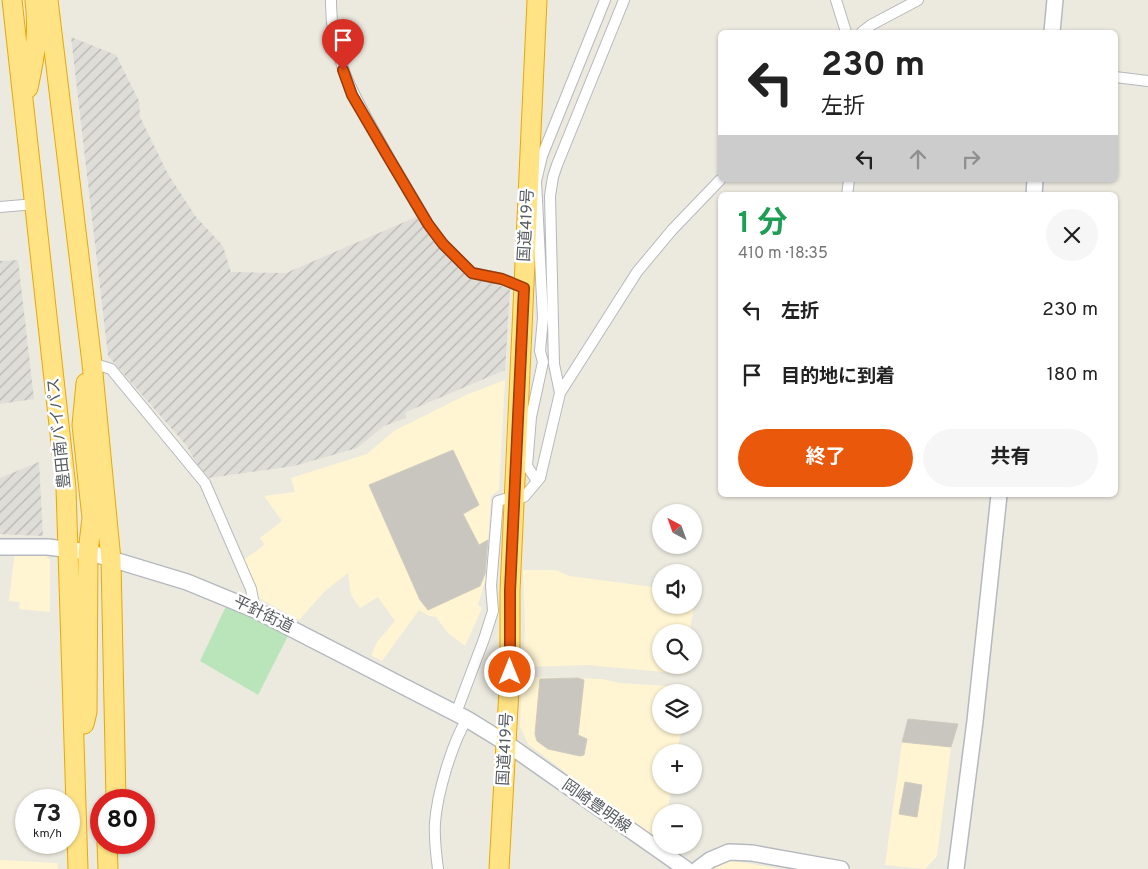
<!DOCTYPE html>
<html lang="ja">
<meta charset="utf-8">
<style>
body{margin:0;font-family:Overpass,"Noto Sans JP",sans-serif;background:#f6f6f6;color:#222;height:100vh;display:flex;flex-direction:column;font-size:19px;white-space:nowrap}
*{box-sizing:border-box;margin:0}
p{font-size:16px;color:#767676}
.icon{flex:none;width:28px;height:28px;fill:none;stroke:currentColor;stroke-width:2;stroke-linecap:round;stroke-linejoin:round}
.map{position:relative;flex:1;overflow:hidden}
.panel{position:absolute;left:718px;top:192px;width:400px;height:305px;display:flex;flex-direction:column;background:#fff;border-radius:8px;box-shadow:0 1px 4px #0004}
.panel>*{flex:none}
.hud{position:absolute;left:718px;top:30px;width:400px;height:152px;border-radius:8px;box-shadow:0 1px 4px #0004;background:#fff;color:#222;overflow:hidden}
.needle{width:32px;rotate:319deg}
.fabs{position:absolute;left:652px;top:504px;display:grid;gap:10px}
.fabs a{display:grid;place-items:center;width:50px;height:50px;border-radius:50%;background:#fff;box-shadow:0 1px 4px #0004;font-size:25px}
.speed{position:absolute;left:15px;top:789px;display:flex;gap:10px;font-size:25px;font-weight:700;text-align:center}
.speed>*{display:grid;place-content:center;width:65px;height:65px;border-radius:50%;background:#fff;box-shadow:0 1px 4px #0004;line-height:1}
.speed small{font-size:12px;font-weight:400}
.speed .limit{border:8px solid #d22;background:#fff;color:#111}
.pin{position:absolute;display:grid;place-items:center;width:42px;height:42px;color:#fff;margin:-51px -21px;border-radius:50% 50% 50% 0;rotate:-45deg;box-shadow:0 0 5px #0007}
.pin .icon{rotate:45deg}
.me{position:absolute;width:55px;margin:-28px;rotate:0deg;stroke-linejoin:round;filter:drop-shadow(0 0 4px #0008)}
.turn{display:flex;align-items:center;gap:18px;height:105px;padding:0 20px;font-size:22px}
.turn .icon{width:65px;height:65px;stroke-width:2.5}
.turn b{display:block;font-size:35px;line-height:42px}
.lanes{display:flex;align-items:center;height:48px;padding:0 20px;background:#0003;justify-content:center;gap:25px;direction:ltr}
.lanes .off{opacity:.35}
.round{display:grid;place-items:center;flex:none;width:52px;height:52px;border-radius:26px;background:#f6f6f6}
.headline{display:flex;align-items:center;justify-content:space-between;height:85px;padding:0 20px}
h1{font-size:30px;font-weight:700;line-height:38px;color:#1e9e55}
.action{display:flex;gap:10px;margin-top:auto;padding:10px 20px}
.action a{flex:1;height:58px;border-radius:30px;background:#ea580c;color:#fff;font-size:20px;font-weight:700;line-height:58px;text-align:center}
.action a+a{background:#f6f6f6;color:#222}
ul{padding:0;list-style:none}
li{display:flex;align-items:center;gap:15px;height:65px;padding:0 20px}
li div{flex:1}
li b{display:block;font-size:19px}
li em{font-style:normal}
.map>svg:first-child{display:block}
.commercial{fill:#fff5d2}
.industrial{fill:url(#industrial-furrows)}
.green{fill:#bae5bb}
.building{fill:#c9c6bf;stroke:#d1cbbe}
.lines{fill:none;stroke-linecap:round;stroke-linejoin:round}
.street-casing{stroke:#b5b8bd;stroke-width:12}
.secondary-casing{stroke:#b5b9bf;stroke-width:18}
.highway-casing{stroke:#eca800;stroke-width:21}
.street{stroke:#fff;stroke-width:10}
.secondary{stroke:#fff;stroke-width:15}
.highway{stroke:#ffe384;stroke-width:19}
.route-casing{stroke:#983908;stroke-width:12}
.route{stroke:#ea580c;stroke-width:9}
.labels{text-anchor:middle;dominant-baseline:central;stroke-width:5;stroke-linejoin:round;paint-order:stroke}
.street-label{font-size:16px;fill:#585c61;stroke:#fff}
</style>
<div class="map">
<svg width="1148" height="869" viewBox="0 0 1148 869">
<defs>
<pattern id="industrial-furrows" width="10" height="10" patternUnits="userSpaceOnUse" patternTransform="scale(1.25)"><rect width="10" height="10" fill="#dfddd7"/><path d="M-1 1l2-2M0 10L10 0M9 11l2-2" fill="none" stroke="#b8b6b2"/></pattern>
</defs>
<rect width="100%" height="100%" fill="#eceadf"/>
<path class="commercial" d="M505,380L499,490L491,496L486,578L478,605L482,608L465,646L448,633L436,617L429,616L419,610L382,661L371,655L377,642L395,621L378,597L360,608L351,595L348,573L325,591L299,620L259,598L256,594L242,561L263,546L264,543L260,538L282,521L264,496L295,492L291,478L367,454L394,431L466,395Z
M15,550L41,551L50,560V612L19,609L20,602L9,601Z
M523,570H556L569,576L661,588V605H694L690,632H661V665H686L685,674L588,665L523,667L525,628Z
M522,677L602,679L619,683L682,687L687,689V692H661V725H682L677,752H661V785H672L667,812H661V844L528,744L520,726Z
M902,742L951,747L937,856L925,869L885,865Z
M0,860L57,863L58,869H0Z
M729,861L741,862L780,869H713Z"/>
<path class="industrial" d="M71,37L116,55L139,101L140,117L168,174L196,217L223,246L231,272L286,273L416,217L465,273L510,289L505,370L406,412V418L384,426L357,448L294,466L209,478L197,464L186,445L108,356Z
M18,260L34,399L0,404V261Z
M39,462L43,536L0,534V478Z"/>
<path class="green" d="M228,602L290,632L258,695L200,661Z"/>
<path class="building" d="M453,450L479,505L463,514L479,545L488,540L485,574L480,586L428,610L420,600L369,485Z
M578,678L584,680L578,735L587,739L584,755L580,756L548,749L537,741L535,734L540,679Z
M908,719L958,724L951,747L902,742Z
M905,782L922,785L917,817L899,814Z"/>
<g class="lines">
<g class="street-casing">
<path id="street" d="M331,0C330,53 352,93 378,138C394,167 411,195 428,224L443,244L472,273L502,279L524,287
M836,0L846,32
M862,32L871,25L918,0
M1115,77L1148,81
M847,195L849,180
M0,207L35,204
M92,363L111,369L205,483L251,589L255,610
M560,393L554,364L550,196L553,177L557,165L624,0
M537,481L527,466L531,417L543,362L540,351L543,318L536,181L542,156L605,0
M456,713L484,639L493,611L491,586L498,501L515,496L524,497L540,478L560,393L637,272L672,230L720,180
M438,869C436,854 434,838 435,823C437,794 452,743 467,719"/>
</g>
<g class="secondary-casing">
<path id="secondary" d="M1052,32L1055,0
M1034,195L1035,180
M0,547H48L88,552L187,582L255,610L467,719L506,743L686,869
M698,869L710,860L729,852L752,853L841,869
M956,869L975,721L999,495"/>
</g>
<g class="highway-casing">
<path id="highway" d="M12,0L66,488L78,869
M48,0L92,363L111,560L116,800
M28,88C35,55 39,34 35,0
M84,724L87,712L88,552L92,518L82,425L86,383
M107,842L108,869
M499,869L510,672V591L537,0"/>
</g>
<use href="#street" class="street"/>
<use href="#secondary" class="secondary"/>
<use href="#highway" class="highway"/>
</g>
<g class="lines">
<g class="route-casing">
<path id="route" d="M343,70L352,95L387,155L428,224L443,244L472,273L502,279L524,288L510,591V672"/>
</g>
<use href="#route" class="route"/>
</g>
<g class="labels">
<g class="street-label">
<text transform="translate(527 225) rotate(-87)">国道419号</text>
<text transform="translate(60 433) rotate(-96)">豊田南バイパス</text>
<text transform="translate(263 615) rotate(26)">平針街道</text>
<text transform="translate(506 749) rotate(-87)">国道419号</text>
<text transform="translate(596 807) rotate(35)">岡崎豊明線</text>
</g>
</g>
</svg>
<div class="fabs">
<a><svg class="needle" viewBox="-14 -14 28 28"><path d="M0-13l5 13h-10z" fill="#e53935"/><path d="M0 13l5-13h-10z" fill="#767676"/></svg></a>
<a><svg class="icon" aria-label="sound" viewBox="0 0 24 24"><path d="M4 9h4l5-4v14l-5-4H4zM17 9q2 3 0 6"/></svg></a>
<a><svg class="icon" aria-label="search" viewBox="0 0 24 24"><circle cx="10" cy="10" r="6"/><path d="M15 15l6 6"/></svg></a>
<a><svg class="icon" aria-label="layers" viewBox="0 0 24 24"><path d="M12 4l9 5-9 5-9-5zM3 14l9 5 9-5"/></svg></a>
<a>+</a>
<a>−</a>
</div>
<div class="speed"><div>73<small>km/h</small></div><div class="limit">80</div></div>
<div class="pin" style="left:343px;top:70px;background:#d93025"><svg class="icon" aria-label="arrive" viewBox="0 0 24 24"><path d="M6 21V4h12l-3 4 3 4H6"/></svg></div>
<svg class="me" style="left:510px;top:672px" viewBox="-20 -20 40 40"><circle r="17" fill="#ea580c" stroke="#fff" stroke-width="3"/><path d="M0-11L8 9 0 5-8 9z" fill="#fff"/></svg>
<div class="hud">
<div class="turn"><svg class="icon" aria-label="left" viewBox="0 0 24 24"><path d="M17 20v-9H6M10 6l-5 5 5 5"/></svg><div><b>230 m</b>左折</div></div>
<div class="lanes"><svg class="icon" aria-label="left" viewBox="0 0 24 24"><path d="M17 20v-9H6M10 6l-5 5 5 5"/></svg><svg class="icon off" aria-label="ahead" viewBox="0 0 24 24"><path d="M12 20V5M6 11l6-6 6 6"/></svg><svg class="icon off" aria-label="right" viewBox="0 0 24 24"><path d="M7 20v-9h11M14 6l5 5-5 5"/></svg></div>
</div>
<section class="panel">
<div class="headline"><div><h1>1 分</h1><p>410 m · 18:35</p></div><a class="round"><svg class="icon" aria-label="close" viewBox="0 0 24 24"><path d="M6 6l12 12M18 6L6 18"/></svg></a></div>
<ul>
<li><svg class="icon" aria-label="left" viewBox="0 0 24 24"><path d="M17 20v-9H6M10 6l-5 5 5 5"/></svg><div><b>左折</b></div><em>230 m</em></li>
<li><svg class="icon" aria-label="arrive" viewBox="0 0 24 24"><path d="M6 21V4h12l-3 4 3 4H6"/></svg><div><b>目的地に到着</b></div><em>180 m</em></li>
</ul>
<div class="action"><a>終了</a><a>共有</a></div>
</section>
</div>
